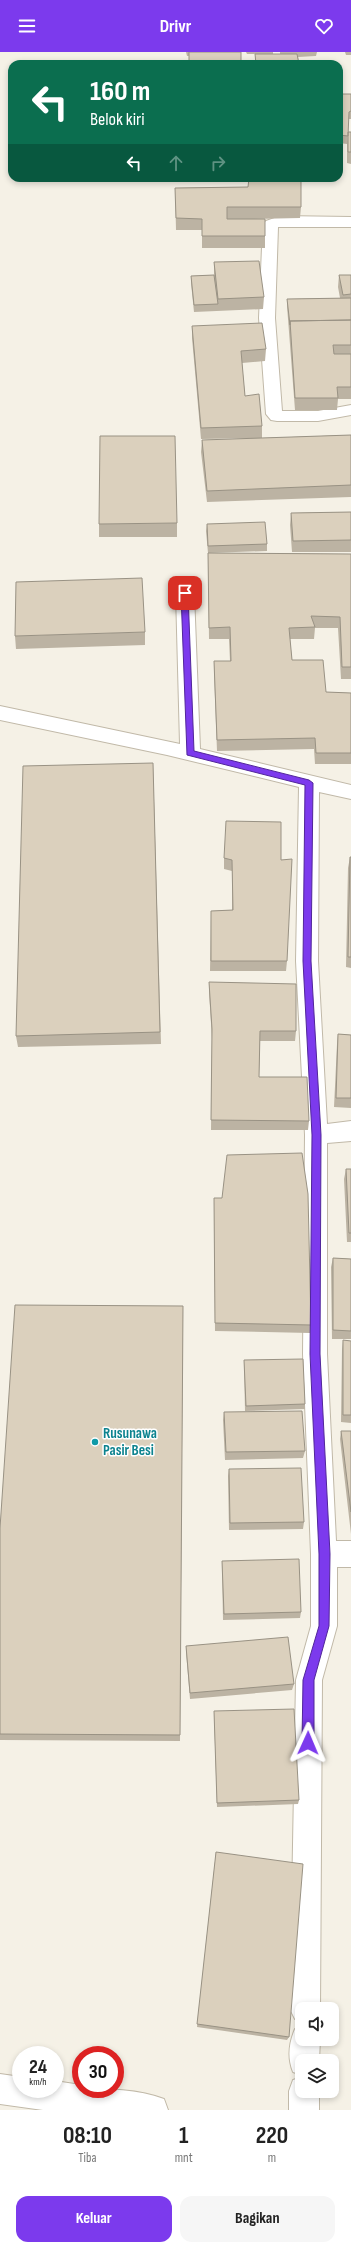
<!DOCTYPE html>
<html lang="id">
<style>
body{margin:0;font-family:"Sofia Sans Condensed",sans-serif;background:#f6f6f6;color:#222;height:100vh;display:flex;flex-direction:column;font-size:15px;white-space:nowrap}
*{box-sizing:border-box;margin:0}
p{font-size:13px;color:#767676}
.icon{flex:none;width:22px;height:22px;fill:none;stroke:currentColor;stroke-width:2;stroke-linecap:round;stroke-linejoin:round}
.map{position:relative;height:2058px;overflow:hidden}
.panel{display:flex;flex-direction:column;background:#fff;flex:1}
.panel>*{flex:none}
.banner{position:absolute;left:8px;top:8px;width:335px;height:122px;border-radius:12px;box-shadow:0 2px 6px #0003;background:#0b6e4f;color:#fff;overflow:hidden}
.buttons{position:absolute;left:295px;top:1950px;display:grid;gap:8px}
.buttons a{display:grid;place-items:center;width:44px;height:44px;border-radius:8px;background:#fff;box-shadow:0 2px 6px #0003;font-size:20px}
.speed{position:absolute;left:12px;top:1994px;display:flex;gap:8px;font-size:20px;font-weight:700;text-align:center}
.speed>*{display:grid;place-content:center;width:52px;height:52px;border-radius:50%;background:#fff;box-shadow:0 2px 6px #0003;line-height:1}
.speed small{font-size:10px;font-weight:400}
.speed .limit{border:6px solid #d22;background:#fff;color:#111}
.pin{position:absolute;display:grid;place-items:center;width:34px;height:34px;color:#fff;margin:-17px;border-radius:8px;box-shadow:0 2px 6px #0006}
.me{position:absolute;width:44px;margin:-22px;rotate:1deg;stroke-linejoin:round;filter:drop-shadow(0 0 3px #0008)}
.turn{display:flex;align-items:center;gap:14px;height:84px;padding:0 16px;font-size:18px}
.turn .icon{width:52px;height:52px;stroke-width:2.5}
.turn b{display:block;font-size:28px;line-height:34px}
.lanes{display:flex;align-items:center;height:38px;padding:0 16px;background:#0003;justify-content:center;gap:20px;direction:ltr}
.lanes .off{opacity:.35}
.eta{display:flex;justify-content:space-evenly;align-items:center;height:68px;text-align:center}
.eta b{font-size:24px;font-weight:700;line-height:28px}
.button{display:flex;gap:8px;margin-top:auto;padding:8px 16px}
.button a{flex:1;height:46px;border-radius:12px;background:#7c3aed;color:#fff;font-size:16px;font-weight:700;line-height:46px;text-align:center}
.button a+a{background:#f6f6f6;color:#222}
header{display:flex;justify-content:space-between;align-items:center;height:52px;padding:0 16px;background:#7c3aed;color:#fff;font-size:18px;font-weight:700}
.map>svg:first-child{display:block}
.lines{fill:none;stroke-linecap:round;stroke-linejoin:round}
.minor-casing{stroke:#c1b9a8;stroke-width:2}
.minor{fill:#fff;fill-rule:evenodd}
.wall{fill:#bcb3a3}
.building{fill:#dbd0bd;stroke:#999284}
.route{fill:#7c3aed;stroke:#51269a}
.culture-dot{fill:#0f9aa8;stroke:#fff;stroke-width:1.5}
.labels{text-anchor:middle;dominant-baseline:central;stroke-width:3;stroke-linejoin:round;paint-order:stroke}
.culture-label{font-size:15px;font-weight:bold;fill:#0d838f;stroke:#fff;text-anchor:start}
</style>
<header><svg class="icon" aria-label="menu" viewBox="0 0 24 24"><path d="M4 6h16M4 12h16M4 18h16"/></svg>Drivr<svg class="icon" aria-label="heart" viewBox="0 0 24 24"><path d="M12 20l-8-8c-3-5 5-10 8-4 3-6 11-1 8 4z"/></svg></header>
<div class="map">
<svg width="351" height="2058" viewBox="0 0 351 2058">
<rect width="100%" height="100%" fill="#f5f1e6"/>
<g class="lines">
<g class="minor-casing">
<path id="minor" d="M280,164L351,165V175H278L275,266L282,359H318L351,353V363L318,369H277L271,368L266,362L259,266L263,172L266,169Z
M185,535L191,537L194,541L200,697L351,733V747L319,740L318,909L327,1072L351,1069V1089L327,1091V1302L336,1489H351V1515H337V1574L322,1628L320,1957H302V1970L295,1967L290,1957L296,1628L311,1574V1502L303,1302L305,1083L296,909L299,735L167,703L0,668V654L180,692L176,541L179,537Z
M302,1973V1987H320L319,2009H302V2023L293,2020C287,2005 289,1991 295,1977Z
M0,2022L21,2025V2037H55V2029L81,2033V2037C108,2037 138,2037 164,2047L168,2058H43L0,2052Z
M302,2025V2039H319V2058H289V2039L293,2028Z"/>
</g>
<use href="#minor" class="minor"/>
</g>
<path class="wall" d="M186,0H241L187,4Z
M246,0H273V2H247Z
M280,0H317L316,4L298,5L299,12H255V2H280Z
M345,0H351V3H346Z
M339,42H351V67H348L347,92L339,91Z
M348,80H351V112L347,111V92Z
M248,135L301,155L300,166L252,167L265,184V196H202V178H176L175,136Z
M214,210L264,245L263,257L194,260L191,231V224L214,223Z
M339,223H351V347H338L337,358H295L287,254V247L340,246L338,235Z
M192,274L266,297L265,309L242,311L245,344L262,374V386L201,387L192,286Z
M351,383V445L207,450L201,400L202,388Z
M351,460V500H292L290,473L291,461Z
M177,471V485H99V472Z
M207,472L267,492V499L208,501L206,479Z
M208,501L351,502V627H341L338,576H315L314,587H290L292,608L326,640L351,641V712H315L314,697L217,699L214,621V609H230L229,587H209Z
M145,580V593L16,597L15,584Z
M153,711L161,992L18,995L16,984Z
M350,805H351V916L346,915L348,816Z
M224,806L281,808L287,909L286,919H210L211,859L232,858V819L224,817Z
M209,930L296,979L295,989H260L259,1025L309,1069L308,1078H211L212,987L209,940Z
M338,982L351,983V1056L334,1055L337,992Z
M346,1117H351V1190H347L344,1127Z
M214,1146L311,1273L310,1281L215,1279Z
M333,1206L351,1207V1287H332L331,1215Z
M183,1254L180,1689L0,1688V1476Z
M343,1288L351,1289V1371L341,1370L342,1297Z
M244,1308L305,1352V1357L245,1359L244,1313Z
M224,1360L305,1399L303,1406L225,1408L223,1368Z
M341,1379H351V1482L340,1387Z
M229,1417L304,1470L303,1477L229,1478L228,1424Z
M222,1509L301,1560L300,1566L223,1568L222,1516Z
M186,1594L294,1632L292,1638L190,1647L186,1600Z
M214,1659L299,1748L298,1752L217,1755L214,1664Z
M216,1800L289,1985L287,1988L197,1975Z"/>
<path class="building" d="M189,0H241V12H189Z
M255,2H297L299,12H256Z
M339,42H351V59L349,60L348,84L339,83Z
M348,80H351V100H348Z
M249,126H301V155H227V167H265V184H202V167L176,166L175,136L248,135Z
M259,209L264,245L218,247L214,210Z
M214,223L218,252L194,253L191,224Z
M339,223H351V242L343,243Z
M351,246V268L290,269V273L287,247Z
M351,268V293H333L334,302H351V335H337L338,346H295L290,269Z
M262,271L266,297L241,299L245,344L259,342L262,374L201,376L192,274Z
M351,383V433L207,439L202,388Z
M100,384H175L177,471L99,472Z
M351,460V488L293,489L291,461Z
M265,470L267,492L208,494L207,472Z
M208,501L351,502V615H342L340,565L311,564L315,575L289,576L292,608H323L326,640L351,641V701H316L315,686L217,688L214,609H231L230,575L209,576Z
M142,526L145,580L15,584L16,530Z
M153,711L160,980L16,984L23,714Z
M226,769L281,770V808L292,807L287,909H211V859L233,858L232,808L224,806Z
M350,805H351V905H348Z
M209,930L296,932V979H260L259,1025H307L309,1069L211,1068L212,977Z
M338,982L351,983V1046H336Z
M302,1101L308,1142L311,1273L215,1271L214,1146H222L227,1103Z
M346,1117H351V1181H349Z
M333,1206L351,1207V1279L333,1278Z
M15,1253L183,1254L180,1683L0,1682V1476Z
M343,1288L351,1289V1363H343Z
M303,1307L305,1352L246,1354L244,1308Z
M302,1359L305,1399L226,1400L224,1360Z
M341,1379H351V1460Z
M301,1416L304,1470L230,1471L229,1417Z
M299,1507L301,1560L224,1562L222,1509Z
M288,1585L294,1632L190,1641L186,1594Z
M294,1657L299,1748L217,1751L214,1659Z
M216,1800L303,1812L289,1985L197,1972Z"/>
<path class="route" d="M185,538L188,541L194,699L309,728L313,731L311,909L321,1083L320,1302L330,1502L329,1574L314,1628V1691L312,1695L308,1697L304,1695L302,1691L303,1628L319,1574V1502L310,1302L312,1083L303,909L305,733L187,703L181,541Z"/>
<circle class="culture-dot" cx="95" cy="1390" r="4"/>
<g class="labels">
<g class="culture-label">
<text x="103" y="1381">Rusunawa<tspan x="103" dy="17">Pasir Besi</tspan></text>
</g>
</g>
</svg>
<div class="buttons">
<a><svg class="icon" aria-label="sound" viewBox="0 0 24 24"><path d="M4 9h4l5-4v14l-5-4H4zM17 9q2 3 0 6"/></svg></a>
<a><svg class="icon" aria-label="layers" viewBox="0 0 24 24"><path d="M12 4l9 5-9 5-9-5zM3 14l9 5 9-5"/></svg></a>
</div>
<div class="speed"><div>24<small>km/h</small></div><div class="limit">30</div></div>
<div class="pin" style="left:185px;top:541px;background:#d93025"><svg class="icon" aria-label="arrive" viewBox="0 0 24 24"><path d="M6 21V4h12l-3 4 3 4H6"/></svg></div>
<svg class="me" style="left:308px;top:1691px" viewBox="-20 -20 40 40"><path d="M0-17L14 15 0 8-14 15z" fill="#7c3aed" stroke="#fff" stroke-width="4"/></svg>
<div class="banner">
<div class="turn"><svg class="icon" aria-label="left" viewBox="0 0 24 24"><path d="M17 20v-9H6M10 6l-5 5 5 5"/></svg><div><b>160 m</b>Belok kiri</div></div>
<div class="lanes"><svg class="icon" aria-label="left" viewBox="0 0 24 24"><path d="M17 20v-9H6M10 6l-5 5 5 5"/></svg><svg class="icon off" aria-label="ahead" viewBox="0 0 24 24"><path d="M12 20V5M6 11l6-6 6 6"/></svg><svg class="icon off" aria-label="right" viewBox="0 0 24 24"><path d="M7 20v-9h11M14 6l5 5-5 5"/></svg></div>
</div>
</div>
<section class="panel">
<div class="eta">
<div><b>08:10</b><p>Tiba</p></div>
<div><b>1</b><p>mnt</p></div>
<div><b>220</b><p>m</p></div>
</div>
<div class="button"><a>Keluar</a><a>Bagikan</a></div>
</section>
